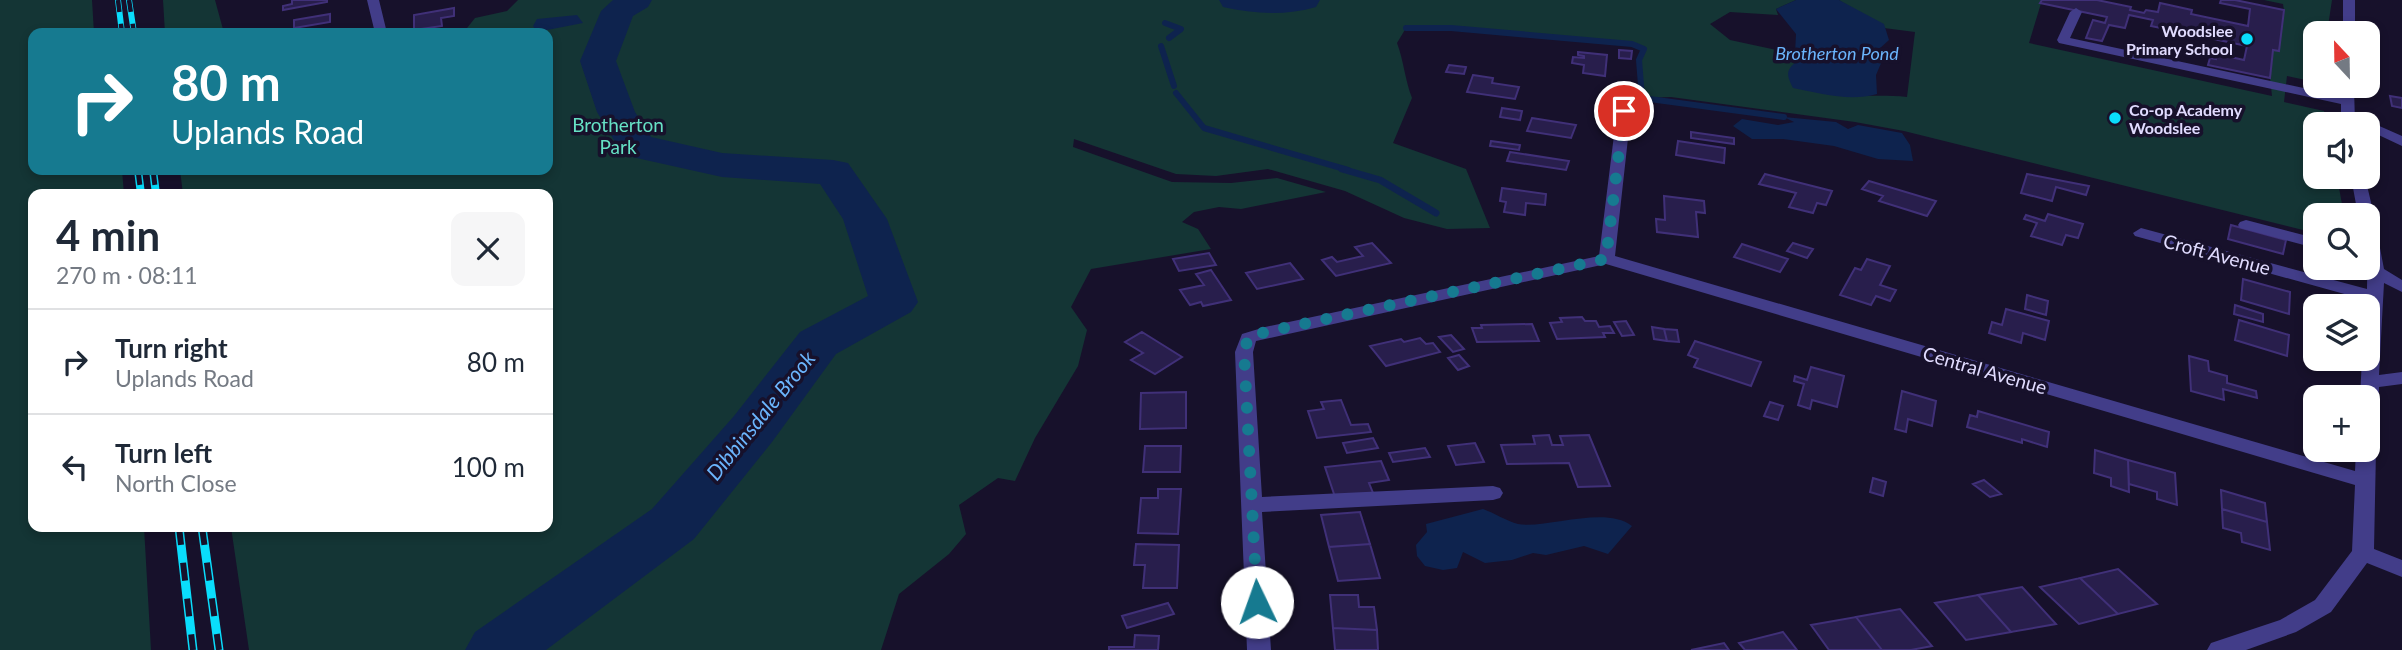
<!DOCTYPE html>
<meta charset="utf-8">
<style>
body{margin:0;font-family:Lato,sans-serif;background:#f6f6f7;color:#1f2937;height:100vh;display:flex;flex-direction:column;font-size:26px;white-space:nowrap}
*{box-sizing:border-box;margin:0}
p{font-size:23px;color:#747a83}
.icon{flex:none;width:38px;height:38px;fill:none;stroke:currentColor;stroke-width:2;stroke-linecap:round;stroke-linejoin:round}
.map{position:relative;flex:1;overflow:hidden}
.side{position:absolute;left:28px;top:189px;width:525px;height:343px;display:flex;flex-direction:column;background:#fff;border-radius:14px;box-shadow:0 4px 10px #0003}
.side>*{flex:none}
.banner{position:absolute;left:28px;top:28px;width:525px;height:147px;border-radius:14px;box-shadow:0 4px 10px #0003;background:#167a90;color:#fff;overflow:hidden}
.needle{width:46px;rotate:338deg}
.tools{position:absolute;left:2303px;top:21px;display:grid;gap:14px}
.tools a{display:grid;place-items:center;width:77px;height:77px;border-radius:14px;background:#fff;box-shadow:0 4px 10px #0003;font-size:35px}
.pin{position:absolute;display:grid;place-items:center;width:60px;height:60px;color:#fff;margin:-30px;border:4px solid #fff;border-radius:50%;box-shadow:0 2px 7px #0007}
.me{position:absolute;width:77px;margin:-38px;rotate:357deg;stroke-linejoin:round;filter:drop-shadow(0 0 5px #0008)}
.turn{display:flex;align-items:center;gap:24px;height:147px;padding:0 28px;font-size:32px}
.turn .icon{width:91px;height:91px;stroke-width:2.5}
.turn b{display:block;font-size:49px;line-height:60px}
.round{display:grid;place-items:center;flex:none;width:74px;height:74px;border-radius:14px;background:#f6f6f7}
.headline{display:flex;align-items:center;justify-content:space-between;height:119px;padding:0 28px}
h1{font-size:42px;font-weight:700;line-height:52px}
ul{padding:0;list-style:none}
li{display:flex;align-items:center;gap:21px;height:105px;padding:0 28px;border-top:2px solid #e0e1e3}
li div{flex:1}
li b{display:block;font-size:26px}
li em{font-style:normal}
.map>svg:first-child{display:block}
.green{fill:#143535}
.water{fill:#0e234e}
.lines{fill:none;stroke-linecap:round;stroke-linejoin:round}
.stream-far1{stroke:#0e234e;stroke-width:6}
.stream{stroke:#0e234e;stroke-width:7}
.river{fill:#0e234e;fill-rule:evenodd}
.building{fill:#281e4c;stroke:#403078;stroke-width:2}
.minor{fill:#423d89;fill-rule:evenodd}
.rail-far2-casing{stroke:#0addfc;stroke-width:6}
.rail-far1-casing{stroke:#0addfc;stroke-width:8}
.rail-casing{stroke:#0addfc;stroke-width:9}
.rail-far2{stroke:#17112b;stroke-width:4.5;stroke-dasharray:12;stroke-linecap:butt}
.rail-far1{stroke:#17112b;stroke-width:5;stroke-dasharray:15;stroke-linecap:butt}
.rail{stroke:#17112b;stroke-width:6;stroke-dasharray:18;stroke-linecap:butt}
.route{stroke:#167a90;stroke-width:12;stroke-dasharray:0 21.6}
.poi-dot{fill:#0addfc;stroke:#17112b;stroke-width:2.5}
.labels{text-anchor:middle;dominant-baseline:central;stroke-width:7;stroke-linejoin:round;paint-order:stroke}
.far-poi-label{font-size:16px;font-weight:bold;fill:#e1dcff;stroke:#17112b;text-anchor:end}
.far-water-label{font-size:18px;font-style:italic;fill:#6bb5fd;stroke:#17112b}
.park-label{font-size:19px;fill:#66e0c5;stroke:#17112b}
.street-label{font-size:19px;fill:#e1dcff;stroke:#17112b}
.water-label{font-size:21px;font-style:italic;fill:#6bb5fd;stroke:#17112b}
</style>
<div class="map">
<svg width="2402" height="650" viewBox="0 0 2402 650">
<rect width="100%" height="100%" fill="#17112b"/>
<path class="green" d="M0,0H92L94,33H33V170H122L124,194H33V527H144L151,650H0Z
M163,0H215L224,33H165Z
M518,0H1796L1776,9L1778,15L1730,12L1710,24L1730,40L1795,54L1785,55L1796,62L1826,94C1854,98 1879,94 1907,97L1915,32L1884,28L1839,0H2042L2029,43L2272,96L2270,78L2273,50L2279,51L2284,10L2283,4L2264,0H2332L2327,33H2315V82L2287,76L2284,102L2324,111L2327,124H2315V177H2337L2344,215H2315V233L1904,131L1855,122L1671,97L1642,98L1639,60L1644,49L1632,44L1451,28H1406L1397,43C1404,62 1405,80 1412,98L1393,143L1466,169L1490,228L1447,229L1404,218L1345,191L1268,169L1216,176L1176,174L1074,139L1073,147L1172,182L1231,183L1277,178L1326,192L1241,209L1219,207L1194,212L1182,222L1198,229L1211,249L1091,269L1071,307L1087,330L1078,366L1035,438L1015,481L998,478L959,505L966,534L949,554L899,594L881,650H249L231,527H548V194H183L180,170H548V33H463L475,18L507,11Z"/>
<path class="water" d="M1796,0H1839L1884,24L1889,40L1878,50L1882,61L1876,75L1877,94C1849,102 1820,93 1793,88C1787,76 1785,71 1796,62L1784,55L1795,54L1796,34L1776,9Z
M577,15L583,23L537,32L533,26L537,19Z
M1784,117L1836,122L1848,129L1858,125L1902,133L1910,145L1913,161L1878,159L1834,146L1783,139H1752L1733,126L1742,119L1778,125L1794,122Z
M1483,509C1494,513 1507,521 1518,524C1547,529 1605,505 1632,526L1608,554L1584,546L1546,555L1533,553L1512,560L1485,563L1463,552L1457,568L1443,570L1425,566L1417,556L1416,545L1427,532L1426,524Z"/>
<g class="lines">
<path class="stream-far1" d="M1165,23L1181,29L1169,38
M1406,28H1451L1632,44L1644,49L1639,60L1642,98L1784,117
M1161,46L1174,86
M1176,93L1204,128L1348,170"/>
<path class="stream" d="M1342,169L1380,180L1436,213"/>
<path class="river" d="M613,0H652L648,7L633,16L616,61L635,112L651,137L722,153L833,160L848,163L887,219L918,302L911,312L836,354L772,442L694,539L546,650H465L475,632L652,509L734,416L800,332L868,296L843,219L820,184L722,177L623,155L597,112L580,61L601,11Z
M1219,0H1320L1316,7C1286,16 1254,14 1223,7Z"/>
</g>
<path class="building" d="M292,0H327V2L283,10V6L292,4Z
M2042,0H2097L2131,7L2130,10L2144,13L2146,10L2158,12L2160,3L2192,10L2191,14L2248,26L2250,9L2220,3L2221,0H2235L2284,10L2279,51L2273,50L2270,78L2208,65L2210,58L2216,59L2217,54L2244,60L2247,46L2151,26L2153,20L2129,15L2125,28L2109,25L2102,41L2086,38L2093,20L2105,23L2107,17L2040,3Z
M454,8V16L441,18L442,26L414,30V15Z
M330,14V22L294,28V20Z
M1619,50L1632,51L1631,59L1619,58Z
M1578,52L1607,55L1605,76L1583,73L1584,65L1572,63L1573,57L1584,58V56L1578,55Z
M1449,65L1466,67L1464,74L1446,72Z
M1473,75L1493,78L1492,83L1519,87L1515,99L1467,92Z
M2390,96L2402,98V108L2392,106Z
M1502,108L1522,111L1520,120L1500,117Z
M1532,118L1576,125L1571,138L1527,131Z
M1691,132L1734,138V144L1691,138Z
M1491,141L1520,145L1519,150L1490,146Z
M1678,141L1725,148L1724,163L1676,155Z
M1510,152L1569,161L1566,170L1507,161Z
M1765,174L1832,191L1826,205L1817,203L1813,213L1789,207L1796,193L1759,184Z
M2027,174L2089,186L2086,195L2056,187L2052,201L2021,193Z
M1869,181L1936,201L1927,216L1879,201L1883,196L1862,189Z
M1502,188L1546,194L1545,205L1526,203L1525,215L1504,212L1506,202L1500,201Z
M1664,196L1704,201L1705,213L1696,212L1698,237L1657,232L1656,219L1665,220Z
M2048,214L2083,224L2078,238L2066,235L2062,245L2031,236L2037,223L2024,219L2026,215L2045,221Z
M2231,225L2286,240L2283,254L2228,239Z
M1372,243L1391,263L1336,276L1322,260L1332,257L1337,262L1363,256L1355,247Z
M1793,243L1813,249L1807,258L1787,251Z
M1742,244L1788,259L1780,272L1734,257Z
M1209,253L1216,265L1179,271L1173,259Z
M1867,259L1890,266L1880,285L1896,290L1890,301L1876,296L1871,305L1840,295L1855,268L1861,270Z
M1290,263L1303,279L1257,289L1246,273Z
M1211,270L1231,300L1203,306L1201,302L1190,305L1180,290L1204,285L1196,274Z
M2243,279L2290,292L2289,314L2241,300Z
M2027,295L2048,301L2046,315L2025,309Z
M2235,305L2263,314V322L2234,314Z
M2006,309L2049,321L2045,340L2023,333L2021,343L1989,333L1992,322L2002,325Z
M1582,317L1585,321H1596L1599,327L1610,326L1614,333H1603L1605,337L1557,339L1550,323L1562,322L1560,318Z
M2239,320L2289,335L2287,356L2235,340Z
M1626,321L1634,335L1622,336L1614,322Z
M1532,324L1539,341L1477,342L1472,328H1482L1481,325Z
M1652,327L1664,329L1667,341L1654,339Z
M1664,329L1677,330L1679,342L1667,341Z
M1142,332L1182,357L1155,374L1131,360L1143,353L1125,342Z
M1451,335L1464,349L1453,352L1439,337Z
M1420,338L1426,344L1433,343L1440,352L1386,366L1370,346L1401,339L1404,342Z
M1695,341L1761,362L1751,386L1694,367L1698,359L1688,355Z
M1459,355L1469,366L1458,370L1448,358Z
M2189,356L2208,361L2209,371L2227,376V383L2256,391L2257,398L2223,389L2224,400L2191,391Z
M1811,367L1844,376L1837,407L1812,400L1810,409L1798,405L1804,384L1794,381L1795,376L1807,380Z
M1902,391L1936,401L1932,426L1908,419L1906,432L1895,429Z
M1186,392V428L1140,429L1141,393Z
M1341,400L1351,425L1368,424L1371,432L1317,438L1308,411L1324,409L1321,402Z
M1770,402L1783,406L1778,420L1764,416Z
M1978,411L2049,432L2047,447L2022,439V443L1967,427L1970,415L1977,417Z
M1549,435L1552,445H1563L1560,436L1589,435L1610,486L1578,487L1569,463L1507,464L1501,445L1535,444L1533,436Z
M1373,438L1378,448L1347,453L1343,443Z
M1475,443L1484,462L1456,465L1448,446Z
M1145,446H1181L1180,472H1143Z
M1425,448L1430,457L1393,462L1389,453Z
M2095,450L2128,460L2129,492L2111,486V478L2094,473Z
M2128,460L2175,473L2177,505L2157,499V492L2129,484Z
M1381,461L1389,480L1369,483L1373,493L1335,497L1325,467Z
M1873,478L1886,482L1883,496L1870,492Z
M1984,480L2001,494L1990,497L1973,484Z
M1158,489H1181L1178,534L1138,533L1141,498H1158Z
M2221,490L2265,503L2267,522L2222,509Z
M2222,509L2267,522L2270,550L2242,542L2241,533L2223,528Z
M1360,512L1370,544L1329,547L1321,515Z
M1136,544L1179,545L1177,588H1143L1145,565H1134Z
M1370,544L1380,578L1338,581L1329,547Z
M2118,569L2157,604L2118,614L2080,578Z
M2080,578L2118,614L2079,624L2040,587Z
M2022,587L2056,624L2011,632L1978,595Z
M1330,595H1358L1359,607H1374L1377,630L1333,628Z
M1978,595L2011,632L1966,640L1935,603Z
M1168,603L1174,614L1127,628L1122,616Z
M1900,609L1932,646L1911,650H1882L1856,617Z
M1856,617L1882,650H1829L1811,625Z
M1333,628L1377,630L1378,650H1335Z
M1783,632L1797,650H1745L1739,643Z
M1135,635L1159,636L1158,650H1109V647H1134Z
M1724,643L1729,650H1691Z"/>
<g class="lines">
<path class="minor" d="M367,0H379L387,33H375Z
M2343,0H2355V33H2343Z
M2076,8L2082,12L2070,38L2341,96L2342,86H2354L2355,124H2341V104L2059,43L2057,40L2070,12Z
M1624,107L1631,111L1615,256L2355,471L2356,450H2368V444L2373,445L2376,450L2374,549L2402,560V577L2367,563L2331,612L2296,632L2246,650H2207L2211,643L2280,620L2315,600L2352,551L2355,485L1606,264L1256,341L1253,352L1262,497L1493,486L1500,488L1503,493L1500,498L1493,500L1262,512L1271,650H1247L1235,352L1242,334L1265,327L1599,256L1617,111Z
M2368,121L2402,136V146L2368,130V124H2362Z
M2351,177H2365L2374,215L2371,218L2358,215Z
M2246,220L2315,238V248L2240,228L2238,225L2240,222Z
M2368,222L2376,227L2384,269L2402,280V292L2384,283L2379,375L2402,372V384L2379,387L2378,416L2375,420L2368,422V397H2360L2362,359H2368L2366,300L2135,236L2133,233L2141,228L2367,289Z"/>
<g class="rail-far2-casing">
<path id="rail-far2" d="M118,0L122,33
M129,0L134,33"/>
</g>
<g class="rail-far1-casing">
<path id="rail-far1" d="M138,170L141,194
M153,170L156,194"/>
</g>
<g class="rail-casing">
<path id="rail" d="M179,527L193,650
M202,527L219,650"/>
</g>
<use href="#rail-far2" class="rail-far2"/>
<use href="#rail-far1" class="rail-far1"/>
<use href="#rail" class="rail"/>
</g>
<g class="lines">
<path class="route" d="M1257,602L1244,352L1248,338L1265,332L1606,259L1624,111"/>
</g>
<g class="poi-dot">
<circle cx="2247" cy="39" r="7"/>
<circle cx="2115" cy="118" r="7"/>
</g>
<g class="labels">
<g class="far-poi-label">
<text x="2233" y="30">Woodslee<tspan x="2233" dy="18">Primary School</tspan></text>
<text x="2129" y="109" text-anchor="start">Co-op Academy<tspan x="2129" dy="18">Woodslee</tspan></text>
</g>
<g class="far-water-label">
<text x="1837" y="53">Brotherton Pond</text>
</g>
<g class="park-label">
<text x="618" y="124">Brotherton<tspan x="618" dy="22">Park</tspan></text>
</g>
<g class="street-label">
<text transform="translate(2217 254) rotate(15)">Croft Avenue</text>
<text transform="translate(1985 370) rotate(16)">Central Avenue</text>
</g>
<g class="water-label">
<text transform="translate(760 415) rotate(-51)">Dibbinsdale Brook</text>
</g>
</g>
</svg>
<div class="tools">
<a><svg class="needle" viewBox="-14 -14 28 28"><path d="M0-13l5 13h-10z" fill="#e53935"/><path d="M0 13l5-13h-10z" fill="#747a83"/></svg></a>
<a><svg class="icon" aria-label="sound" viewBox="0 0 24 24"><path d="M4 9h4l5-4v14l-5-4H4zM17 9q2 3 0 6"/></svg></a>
<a><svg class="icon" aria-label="search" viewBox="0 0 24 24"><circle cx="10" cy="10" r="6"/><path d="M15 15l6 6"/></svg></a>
<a><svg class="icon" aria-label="layers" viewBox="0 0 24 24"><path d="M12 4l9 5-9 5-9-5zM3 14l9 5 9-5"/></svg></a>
<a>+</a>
</div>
<div class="pin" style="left:1624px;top:111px;background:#d93025"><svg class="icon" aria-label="arrive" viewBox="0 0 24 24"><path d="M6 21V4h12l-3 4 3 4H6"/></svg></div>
<svg class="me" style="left:1257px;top:602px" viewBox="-20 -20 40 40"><circle r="19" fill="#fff"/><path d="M0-13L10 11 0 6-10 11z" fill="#167a90"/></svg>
<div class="banner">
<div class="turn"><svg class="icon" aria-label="right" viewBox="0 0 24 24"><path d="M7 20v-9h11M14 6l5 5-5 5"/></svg><div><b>80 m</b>Uplands Road</div></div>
</div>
<section class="side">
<div class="headline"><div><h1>4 min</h1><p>270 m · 08:11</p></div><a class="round"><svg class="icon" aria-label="close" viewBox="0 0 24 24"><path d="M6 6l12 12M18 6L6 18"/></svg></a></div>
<ul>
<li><svg class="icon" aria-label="right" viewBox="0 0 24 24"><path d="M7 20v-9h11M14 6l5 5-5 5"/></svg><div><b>Turn right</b><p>Uplands Road</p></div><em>80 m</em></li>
<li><svg class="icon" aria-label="left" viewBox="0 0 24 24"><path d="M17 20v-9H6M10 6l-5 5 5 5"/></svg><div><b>Turn left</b><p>North Close</p></div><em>100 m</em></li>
</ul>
</section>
</div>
